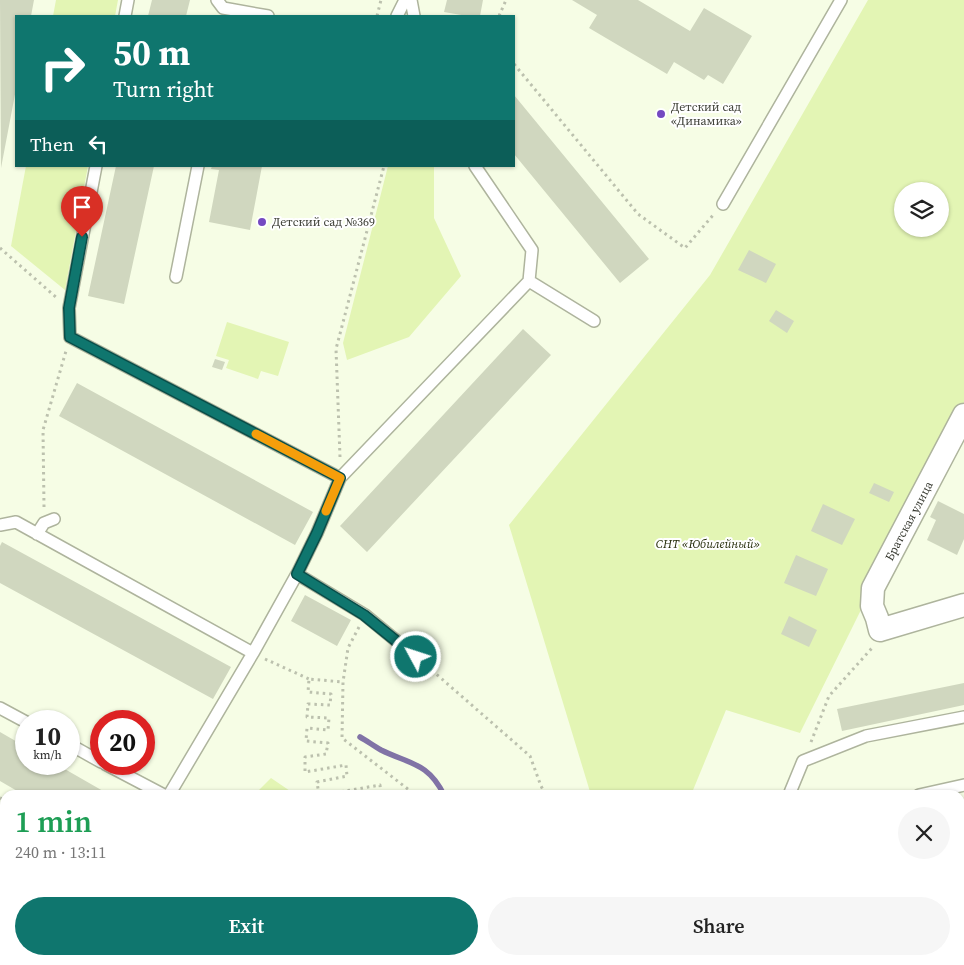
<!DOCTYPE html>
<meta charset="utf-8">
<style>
body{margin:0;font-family:"Source Serif 4",serif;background:#f6f6f6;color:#222;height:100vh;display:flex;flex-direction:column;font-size:19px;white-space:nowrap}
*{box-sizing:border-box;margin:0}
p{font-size:16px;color:#767676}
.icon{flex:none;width:28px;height:28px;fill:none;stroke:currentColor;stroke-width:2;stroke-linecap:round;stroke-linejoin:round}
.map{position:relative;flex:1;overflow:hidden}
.details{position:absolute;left:0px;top:790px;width:965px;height:175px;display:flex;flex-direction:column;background:#fff;border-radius:15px 15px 0 0;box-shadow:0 1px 4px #0004}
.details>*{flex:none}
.banner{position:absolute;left:15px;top:15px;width:500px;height:152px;border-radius:0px;box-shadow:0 1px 4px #0004;background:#0f766e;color:#fff;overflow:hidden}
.fabs{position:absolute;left:894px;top:182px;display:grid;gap:10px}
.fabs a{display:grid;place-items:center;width:55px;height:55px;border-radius:50%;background:#fff;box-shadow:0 1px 4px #0004;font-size:25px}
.speed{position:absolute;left:15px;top:710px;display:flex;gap:10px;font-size:25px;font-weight:700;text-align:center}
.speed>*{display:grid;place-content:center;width:65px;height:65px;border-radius:50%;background:#fff;box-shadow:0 1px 4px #0004;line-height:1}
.speed small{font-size:12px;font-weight:400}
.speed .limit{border:8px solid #d22;background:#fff;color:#111}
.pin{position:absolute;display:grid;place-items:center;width:42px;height:42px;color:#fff;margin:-51px -21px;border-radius:50% 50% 50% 0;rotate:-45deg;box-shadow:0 0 5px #0007}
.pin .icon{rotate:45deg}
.me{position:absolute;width:55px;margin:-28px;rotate:310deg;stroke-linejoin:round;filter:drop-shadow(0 0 4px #0008)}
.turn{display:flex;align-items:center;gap:18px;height:105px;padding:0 15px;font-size:22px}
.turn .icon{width:65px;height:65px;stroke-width:2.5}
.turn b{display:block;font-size:35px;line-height:42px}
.then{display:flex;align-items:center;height:48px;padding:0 15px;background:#0003;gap:10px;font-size:19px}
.round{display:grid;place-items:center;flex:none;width:52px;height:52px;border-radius:26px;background:#f6f6f6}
.head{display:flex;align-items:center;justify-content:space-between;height:85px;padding:0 15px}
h1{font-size:30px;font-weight:600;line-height:38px;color:#1e9e55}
.cta{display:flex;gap:10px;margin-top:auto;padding:10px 15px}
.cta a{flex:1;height:58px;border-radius:30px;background:#0f766e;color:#fff;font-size:20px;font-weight:600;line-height:58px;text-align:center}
.cta a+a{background:#f6f6f6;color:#222}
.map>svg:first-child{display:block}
.green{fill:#e3f5b4;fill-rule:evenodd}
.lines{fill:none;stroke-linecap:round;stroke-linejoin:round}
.stream{stroke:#8173a6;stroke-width:5.5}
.building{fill:#d0d7bf}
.service-casing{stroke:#aeb49d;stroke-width:14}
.minor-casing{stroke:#aeb49d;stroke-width:25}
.path{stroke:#bcc1ae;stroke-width:3;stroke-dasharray:2.5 4;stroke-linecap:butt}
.service{stroke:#fff;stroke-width:11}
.minor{stroke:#fff;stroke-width:22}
.route-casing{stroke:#0a4d48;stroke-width:12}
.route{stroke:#0f766e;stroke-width:9}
.slow{stroke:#f59e0b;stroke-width:9}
.poi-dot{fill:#7449c1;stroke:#fff;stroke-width:2}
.labels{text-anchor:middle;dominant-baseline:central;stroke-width:4;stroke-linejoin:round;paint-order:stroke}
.poi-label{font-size:12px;fill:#393b32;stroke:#fff;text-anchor:start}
.street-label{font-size:12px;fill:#393b32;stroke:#fff}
.park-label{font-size:12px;font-style:italic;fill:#252d09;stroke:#fff}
</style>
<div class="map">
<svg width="964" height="965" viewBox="0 0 964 965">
<rect width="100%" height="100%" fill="#f6fde5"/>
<path class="green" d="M56,0H118L115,16H53Z
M868,0H964V402L800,733L726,710L691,795H591L509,525L710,275ZM902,191H940V229H902Z
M26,166H88L65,290L11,246Z
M388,166H434V218L461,276L409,337L347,360L343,343Z
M227,322L289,342L278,376L261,371L258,379L226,368L229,360L216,356Z
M271,778L296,795H254Z
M54,960H277L273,965H51Z"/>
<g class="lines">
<path class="stream" d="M360,737C367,741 374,746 381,750C409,764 428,762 444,795
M293,960L296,965
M280,965L288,960
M555,965L571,960"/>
</g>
<path class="building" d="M0,0H34L31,16H16V89L1,168Z
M152,0H190L186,16H148Z
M447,0H483L480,16H467L444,12Z
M572,0H638L690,31L704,8L752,36L723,84L708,75L704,80L674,62L667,74L589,28L597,15Z
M514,95L649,259L620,283L514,154Z
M116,166H154L124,304L88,296Z
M212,166H262L250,230L209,222L219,170L211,169Z
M749,250L776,264L766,283L738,270Z
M776,310L794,321L787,333L769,321Z
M523,329L551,355L367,552L340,526Z
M215,359L225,362L222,370L212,367Z
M77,383L313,512L295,545L59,416Z
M874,483L894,492L889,502L869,493Z
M938,501L964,514V539L957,555L927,540L936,520L930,517Z
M823,504L855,519L842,545L811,531Z
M2,542L231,667L213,699L0,583V546Z
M796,555L828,569L816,596L784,583Z
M305,595L351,620L337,646L291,621Z
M789,616L817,630L809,647L781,634Z
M964,683V705L842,731L837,709Z
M0,732L26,747V764H56L110,795H24L0,781Z"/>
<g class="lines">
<g class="service-casing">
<path id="service" d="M217,0L223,8L268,16
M411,0L414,16
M125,16L128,0
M397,16L405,0
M96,166L69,308L70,337L340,478
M723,204L841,0
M176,277L198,166
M529,281L594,321
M0,525L16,522L253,653
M37,534L44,523L54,519
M297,574L365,615L416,657
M0,708L26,722
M69,744L101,762
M105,764L164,795
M169,795L253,653L297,574L317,533L340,478L529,281L532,250L475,166
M789,795L803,761L866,736L964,717
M919,795L964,785
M742,965V960"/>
</g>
<g class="minor-casing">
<path id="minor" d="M964,415L873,588L872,606L877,618L880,630L964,605"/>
</g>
<path class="path" d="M377,16L381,0
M499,16L506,0
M514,64L638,214L685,248L714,214
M0,248L57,298
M340,457L336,349L384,166
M44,507L43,430L66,351
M359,627L348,648L343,682L342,738L413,793L414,795
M265,659L309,679
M427,666L530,756L541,786L546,795
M811,742L829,696L872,648
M319,795L317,782L347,776L346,765L305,772V757L326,754L328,743L306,741L307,728L328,730L329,718L307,717L308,704L330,705L331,694L308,692L309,679L343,682
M322,795L380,785L381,795
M0,798L5,800
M0,871L5,875
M444,960L445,965"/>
<use href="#service" class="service"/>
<use href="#minor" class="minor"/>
</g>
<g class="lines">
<g class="route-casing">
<path id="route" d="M82,237L69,308L70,337L340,478L317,533L297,574L364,615L416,657"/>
</g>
<use href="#route" class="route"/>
<path class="slow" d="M256,434L340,478L326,511"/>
</g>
<g class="poi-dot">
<circle cx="661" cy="114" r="5"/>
<circle cx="262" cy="222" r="5"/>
</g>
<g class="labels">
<g class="poi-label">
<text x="671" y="107">Детский сад<tspan x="671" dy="14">«Динамика»</tspan></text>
<text x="272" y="222">Детский сад №369</text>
</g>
<g class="street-label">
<text transform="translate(909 521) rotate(-62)">Братская улица</text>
</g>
<g class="park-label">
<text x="708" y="544">СНТ «Юбилейный»</text>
</g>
</g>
</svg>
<div class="fabs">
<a><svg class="icon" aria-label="layers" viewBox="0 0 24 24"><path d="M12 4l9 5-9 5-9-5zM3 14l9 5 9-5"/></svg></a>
</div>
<div class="speed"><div>10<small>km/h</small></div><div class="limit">20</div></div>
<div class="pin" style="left:82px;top:237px;background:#d93025"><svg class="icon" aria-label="arrive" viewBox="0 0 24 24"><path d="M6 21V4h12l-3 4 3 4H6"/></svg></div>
<svg class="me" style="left:416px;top:657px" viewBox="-20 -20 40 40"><circle r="17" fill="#0f766e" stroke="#fff" stroke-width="3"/><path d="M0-11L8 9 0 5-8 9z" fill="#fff"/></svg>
<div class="banner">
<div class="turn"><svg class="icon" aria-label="right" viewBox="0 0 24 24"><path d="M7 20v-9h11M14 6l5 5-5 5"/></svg><div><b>50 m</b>Turn right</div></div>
<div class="then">Then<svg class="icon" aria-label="left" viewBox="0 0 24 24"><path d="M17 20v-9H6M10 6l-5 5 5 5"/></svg></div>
</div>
<section class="details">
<div class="head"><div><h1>1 min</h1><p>240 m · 13:11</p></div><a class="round"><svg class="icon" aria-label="close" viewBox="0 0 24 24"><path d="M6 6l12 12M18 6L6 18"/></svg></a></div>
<div class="cta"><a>Exit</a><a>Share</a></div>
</section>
</div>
